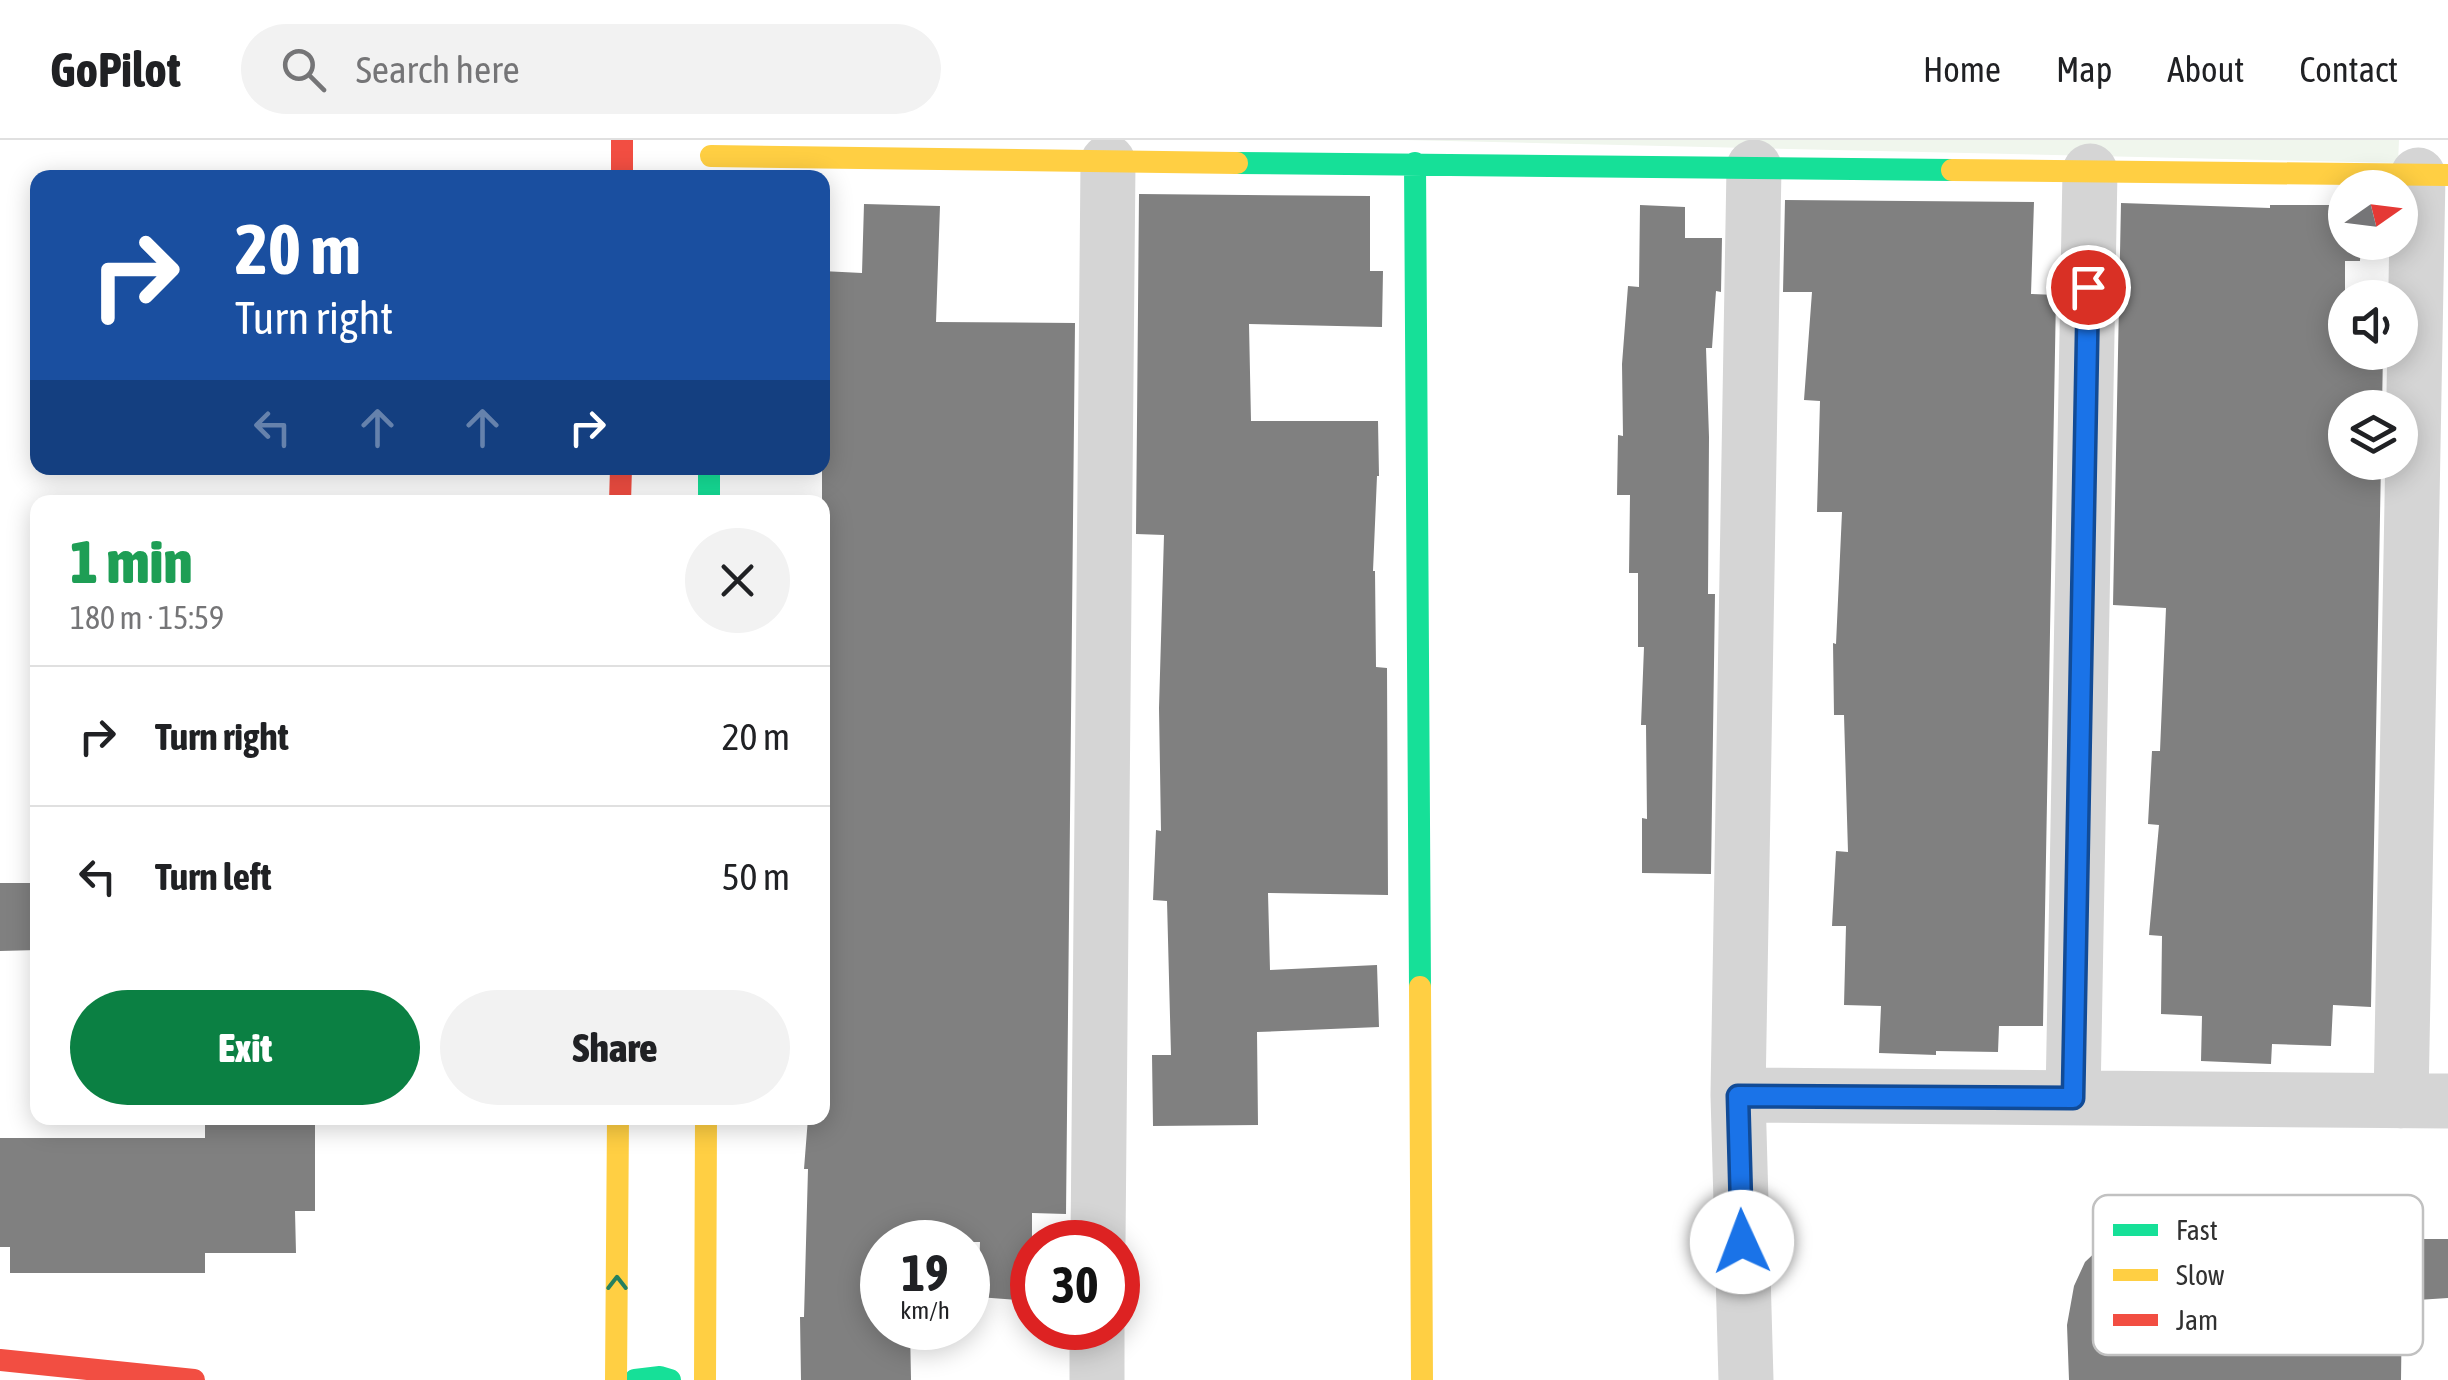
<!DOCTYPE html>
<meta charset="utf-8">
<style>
body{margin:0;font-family:"Asap Condensed",sans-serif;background:#f2f2f2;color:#202124;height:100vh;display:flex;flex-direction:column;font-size:38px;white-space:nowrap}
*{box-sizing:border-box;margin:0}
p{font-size:32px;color:#757577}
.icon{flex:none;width:55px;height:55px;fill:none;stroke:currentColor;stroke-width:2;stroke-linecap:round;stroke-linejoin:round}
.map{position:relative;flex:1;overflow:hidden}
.sheet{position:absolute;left:30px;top:355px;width:800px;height:630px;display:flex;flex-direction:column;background:#fff;border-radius:20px;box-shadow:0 5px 25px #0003}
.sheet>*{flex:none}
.guide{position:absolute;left:30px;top:30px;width:800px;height:305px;border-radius:20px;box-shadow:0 5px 25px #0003;background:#1a4fa0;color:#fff;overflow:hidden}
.needle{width:65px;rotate:76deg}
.buttons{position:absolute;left:2328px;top:30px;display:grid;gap:20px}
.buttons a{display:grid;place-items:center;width:90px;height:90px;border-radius:50%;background:#fff;box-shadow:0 5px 25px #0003;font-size:50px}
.speed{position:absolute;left:860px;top:1080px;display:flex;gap:20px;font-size:50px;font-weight:700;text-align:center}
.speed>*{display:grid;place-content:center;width:130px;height:130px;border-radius:50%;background:#fff;box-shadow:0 5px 25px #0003;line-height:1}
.speed small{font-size:25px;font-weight:400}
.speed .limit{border:15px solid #d22;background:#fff;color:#111}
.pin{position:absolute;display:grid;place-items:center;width:85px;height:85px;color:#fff;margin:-42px;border:5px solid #fff;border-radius:50%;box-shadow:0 2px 10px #0007}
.me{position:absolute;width:110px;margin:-55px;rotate:358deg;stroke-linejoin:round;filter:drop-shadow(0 0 8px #0008)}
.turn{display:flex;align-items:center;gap:35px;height:210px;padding:0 40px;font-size:45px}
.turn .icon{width:130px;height:130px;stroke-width:2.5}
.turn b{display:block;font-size:70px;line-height:85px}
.lanes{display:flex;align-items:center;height:95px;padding:0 40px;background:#0003;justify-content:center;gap:50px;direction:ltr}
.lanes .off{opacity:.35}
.round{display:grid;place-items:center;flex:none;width:105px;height:105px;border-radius:52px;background:#f2f2f2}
.overview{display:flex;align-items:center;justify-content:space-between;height:170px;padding:0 40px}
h1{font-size:60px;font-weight:800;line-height:75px;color:#1e9e55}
.action{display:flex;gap:20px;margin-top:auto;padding:20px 40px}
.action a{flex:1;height:115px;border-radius:60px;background:#0b8043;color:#fff;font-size:40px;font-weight:800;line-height:115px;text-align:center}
.action a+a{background:#f2f2f2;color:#202124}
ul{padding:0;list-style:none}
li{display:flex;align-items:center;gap:30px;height:140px;padding:0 40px;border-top:2px solid #e0e0e0}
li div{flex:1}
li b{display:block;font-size:38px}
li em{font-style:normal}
header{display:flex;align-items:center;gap:60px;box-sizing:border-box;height:140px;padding:0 50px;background:#fff;border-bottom:2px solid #e0e0e0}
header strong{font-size:48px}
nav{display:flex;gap:55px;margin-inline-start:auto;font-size:35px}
.search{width:700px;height:90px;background:#f2f2f2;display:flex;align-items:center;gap:25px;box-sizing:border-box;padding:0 35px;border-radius:55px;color:#757577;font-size:38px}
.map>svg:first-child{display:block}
.green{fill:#f0f6ed}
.building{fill:#808080}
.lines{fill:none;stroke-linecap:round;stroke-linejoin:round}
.street{stroke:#d5d5d5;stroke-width:55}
.fast{stroke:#16e098;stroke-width:22}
.slow{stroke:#ffcf43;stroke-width:22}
.jam{stroke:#f24e42;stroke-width:22}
.oneway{stroke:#25805f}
.route-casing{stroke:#114b97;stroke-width:25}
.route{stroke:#1a73e8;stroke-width:18}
.key{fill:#fff;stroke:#c1c1c1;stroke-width:2.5}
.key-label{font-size:28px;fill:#313131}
</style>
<header>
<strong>GoPilot</strong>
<div class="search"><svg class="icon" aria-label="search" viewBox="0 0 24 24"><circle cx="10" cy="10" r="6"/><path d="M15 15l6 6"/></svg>Search here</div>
<nav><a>Home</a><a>Map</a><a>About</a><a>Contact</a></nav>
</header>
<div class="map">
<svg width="2448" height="1240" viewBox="0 0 2448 1240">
<rect width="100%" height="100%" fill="#fff"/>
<path class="green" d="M1405,0H2399L2398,23Z"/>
<path class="building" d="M1139,54L1370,56V131H1383L1382,187L1249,184L1251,281H1378L1379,336H1377L1373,431H1375L1376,527L1387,528L1388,755L1268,753L1270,830L1377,825L1379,887L1257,892L1258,985L1153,986L1152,915H1171L1167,761L1153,760L1156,690L1161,691L1159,568L1164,395L1136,394Z
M1785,60L2034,62L2031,154L2056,155L2043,886H1999L1998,912L1936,911V915L1879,913L1881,866L1844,865L1846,786H1832L1836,711L1848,712L1844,575H1834L1833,503L1836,504L1842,372H1817L1820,261L1804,260L1812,152H1783Z
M2121,63L2270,68V65H2345V102H2361L2360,121H2345V212H2383L2382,268H2345V322H2381L2371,867L2333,865L2331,906L2272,904L2271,924L2201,921L2202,876L2161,874L2162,796L2149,795L2159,685L2148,684L2152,611H2160L2166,468L2113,465Z
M864,64L940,66L936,182L1075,183L1066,1074L1032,1073V1161L978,1157L980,1102H882V1188H910L911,1240H801L800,1177H804L808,1029H804L808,978H822V131L862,133Z
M1640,65L1685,67V98H1722L1721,152L1716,151L1712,208H1706L1709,297L1708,454H1715L1711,734L1642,733V678L1647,679L1646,585H1641L1644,507H1638V433H1629L1630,355H1617L1618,295L1623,296L1622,224L1628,146L1639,147Z
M0,743H38V810L0,811Z
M205,978H315V1071H295L296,1113H205V1133H10V1107H0V998H205Z
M2159,1094L2178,1096V1106L2335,1107V1099H2448V1158L2402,1161L2401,1240H2069L2067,1185L2074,1146L2085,1122L2102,1106L2127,1097Z"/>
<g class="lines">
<path class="street" d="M1738,955L2448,961
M2073,958L2090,31
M2401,961L2418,35
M1098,1102L1108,22
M1097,1240V1188
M1746,1240L1738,955L1754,27"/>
<path class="fast" d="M1237,23L1952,30
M1415,23L1420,847
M709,328V362
M635,1240L660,1237L670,1240"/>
<path class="slow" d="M711,16L1237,23
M1952,30L2448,35
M1420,847L1422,1240
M616,1240L618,978
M705,1240L706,978"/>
<path class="jam" d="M622,0V38
M620,362L621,328
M0,1220L194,1240"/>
</g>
<defs><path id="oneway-chevron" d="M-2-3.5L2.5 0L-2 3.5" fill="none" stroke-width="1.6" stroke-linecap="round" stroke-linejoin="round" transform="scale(2.5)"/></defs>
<use class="oneway" href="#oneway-chevron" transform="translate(617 1143) rotate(-90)"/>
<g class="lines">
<g class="route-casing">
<path id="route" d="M1742,1102L1738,956L2073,958L2088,147"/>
</g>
<use href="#route" class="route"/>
</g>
<rect x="2093" y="1055" width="330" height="160" rx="15" class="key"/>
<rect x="2113" y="1084" width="45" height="12" fill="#16e098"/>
<rect x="2113" y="1129" width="45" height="12" fill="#ffcf43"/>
<rect x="2113" y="1174" width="45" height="12" fill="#f24e42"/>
<g class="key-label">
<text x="2176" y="1100">Fast</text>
<text x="2176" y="1145">Slow</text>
<text x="2176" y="1190">Jam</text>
</g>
</svg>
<div class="buttons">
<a><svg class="needle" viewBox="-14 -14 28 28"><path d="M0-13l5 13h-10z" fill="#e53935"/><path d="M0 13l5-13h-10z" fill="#757577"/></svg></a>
<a><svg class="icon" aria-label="sound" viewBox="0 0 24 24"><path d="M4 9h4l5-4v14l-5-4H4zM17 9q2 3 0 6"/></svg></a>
<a><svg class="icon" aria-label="layers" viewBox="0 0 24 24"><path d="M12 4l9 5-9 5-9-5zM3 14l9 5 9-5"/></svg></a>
</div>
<div class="speed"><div>19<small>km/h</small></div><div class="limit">30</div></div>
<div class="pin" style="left:2088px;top:147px;background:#d93025"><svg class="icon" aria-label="arrive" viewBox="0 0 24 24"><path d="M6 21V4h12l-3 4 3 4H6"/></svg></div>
<svg class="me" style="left:1742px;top:1102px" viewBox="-20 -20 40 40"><circle r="19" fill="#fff"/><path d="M0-13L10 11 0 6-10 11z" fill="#1a73e8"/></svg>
<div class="guide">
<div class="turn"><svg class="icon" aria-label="right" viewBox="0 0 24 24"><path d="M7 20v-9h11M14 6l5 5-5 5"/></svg><div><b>20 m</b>Turn right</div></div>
<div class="lanes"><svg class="icon off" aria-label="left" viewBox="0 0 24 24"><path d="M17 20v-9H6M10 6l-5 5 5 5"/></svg><svg class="icon off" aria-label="ahead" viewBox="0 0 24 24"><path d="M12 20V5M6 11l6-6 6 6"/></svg><svg class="icon off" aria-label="ahead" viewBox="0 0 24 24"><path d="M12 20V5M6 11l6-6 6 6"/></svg><svg class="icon" aria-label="right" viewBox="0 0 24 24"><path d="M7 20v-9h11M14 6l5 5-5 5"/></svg></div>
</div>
<section class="sheet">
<div class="overview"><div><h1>1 min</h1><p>180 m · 15:59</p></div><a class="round"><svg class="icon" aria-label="close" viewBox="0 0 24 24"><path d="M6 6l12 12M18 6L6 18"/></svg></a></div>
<ul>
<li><svg class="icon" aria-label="right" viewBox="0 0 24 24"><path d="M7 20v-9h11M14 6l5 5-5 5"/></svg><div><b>Turn right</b></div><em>20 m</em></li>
<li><svg class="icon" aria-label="left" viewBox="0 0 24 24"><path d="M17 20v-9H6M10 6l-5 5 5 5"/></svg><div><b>Turn left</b></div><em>50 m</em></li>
</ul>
<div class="action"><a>Exit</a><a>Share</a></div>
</section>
</div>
